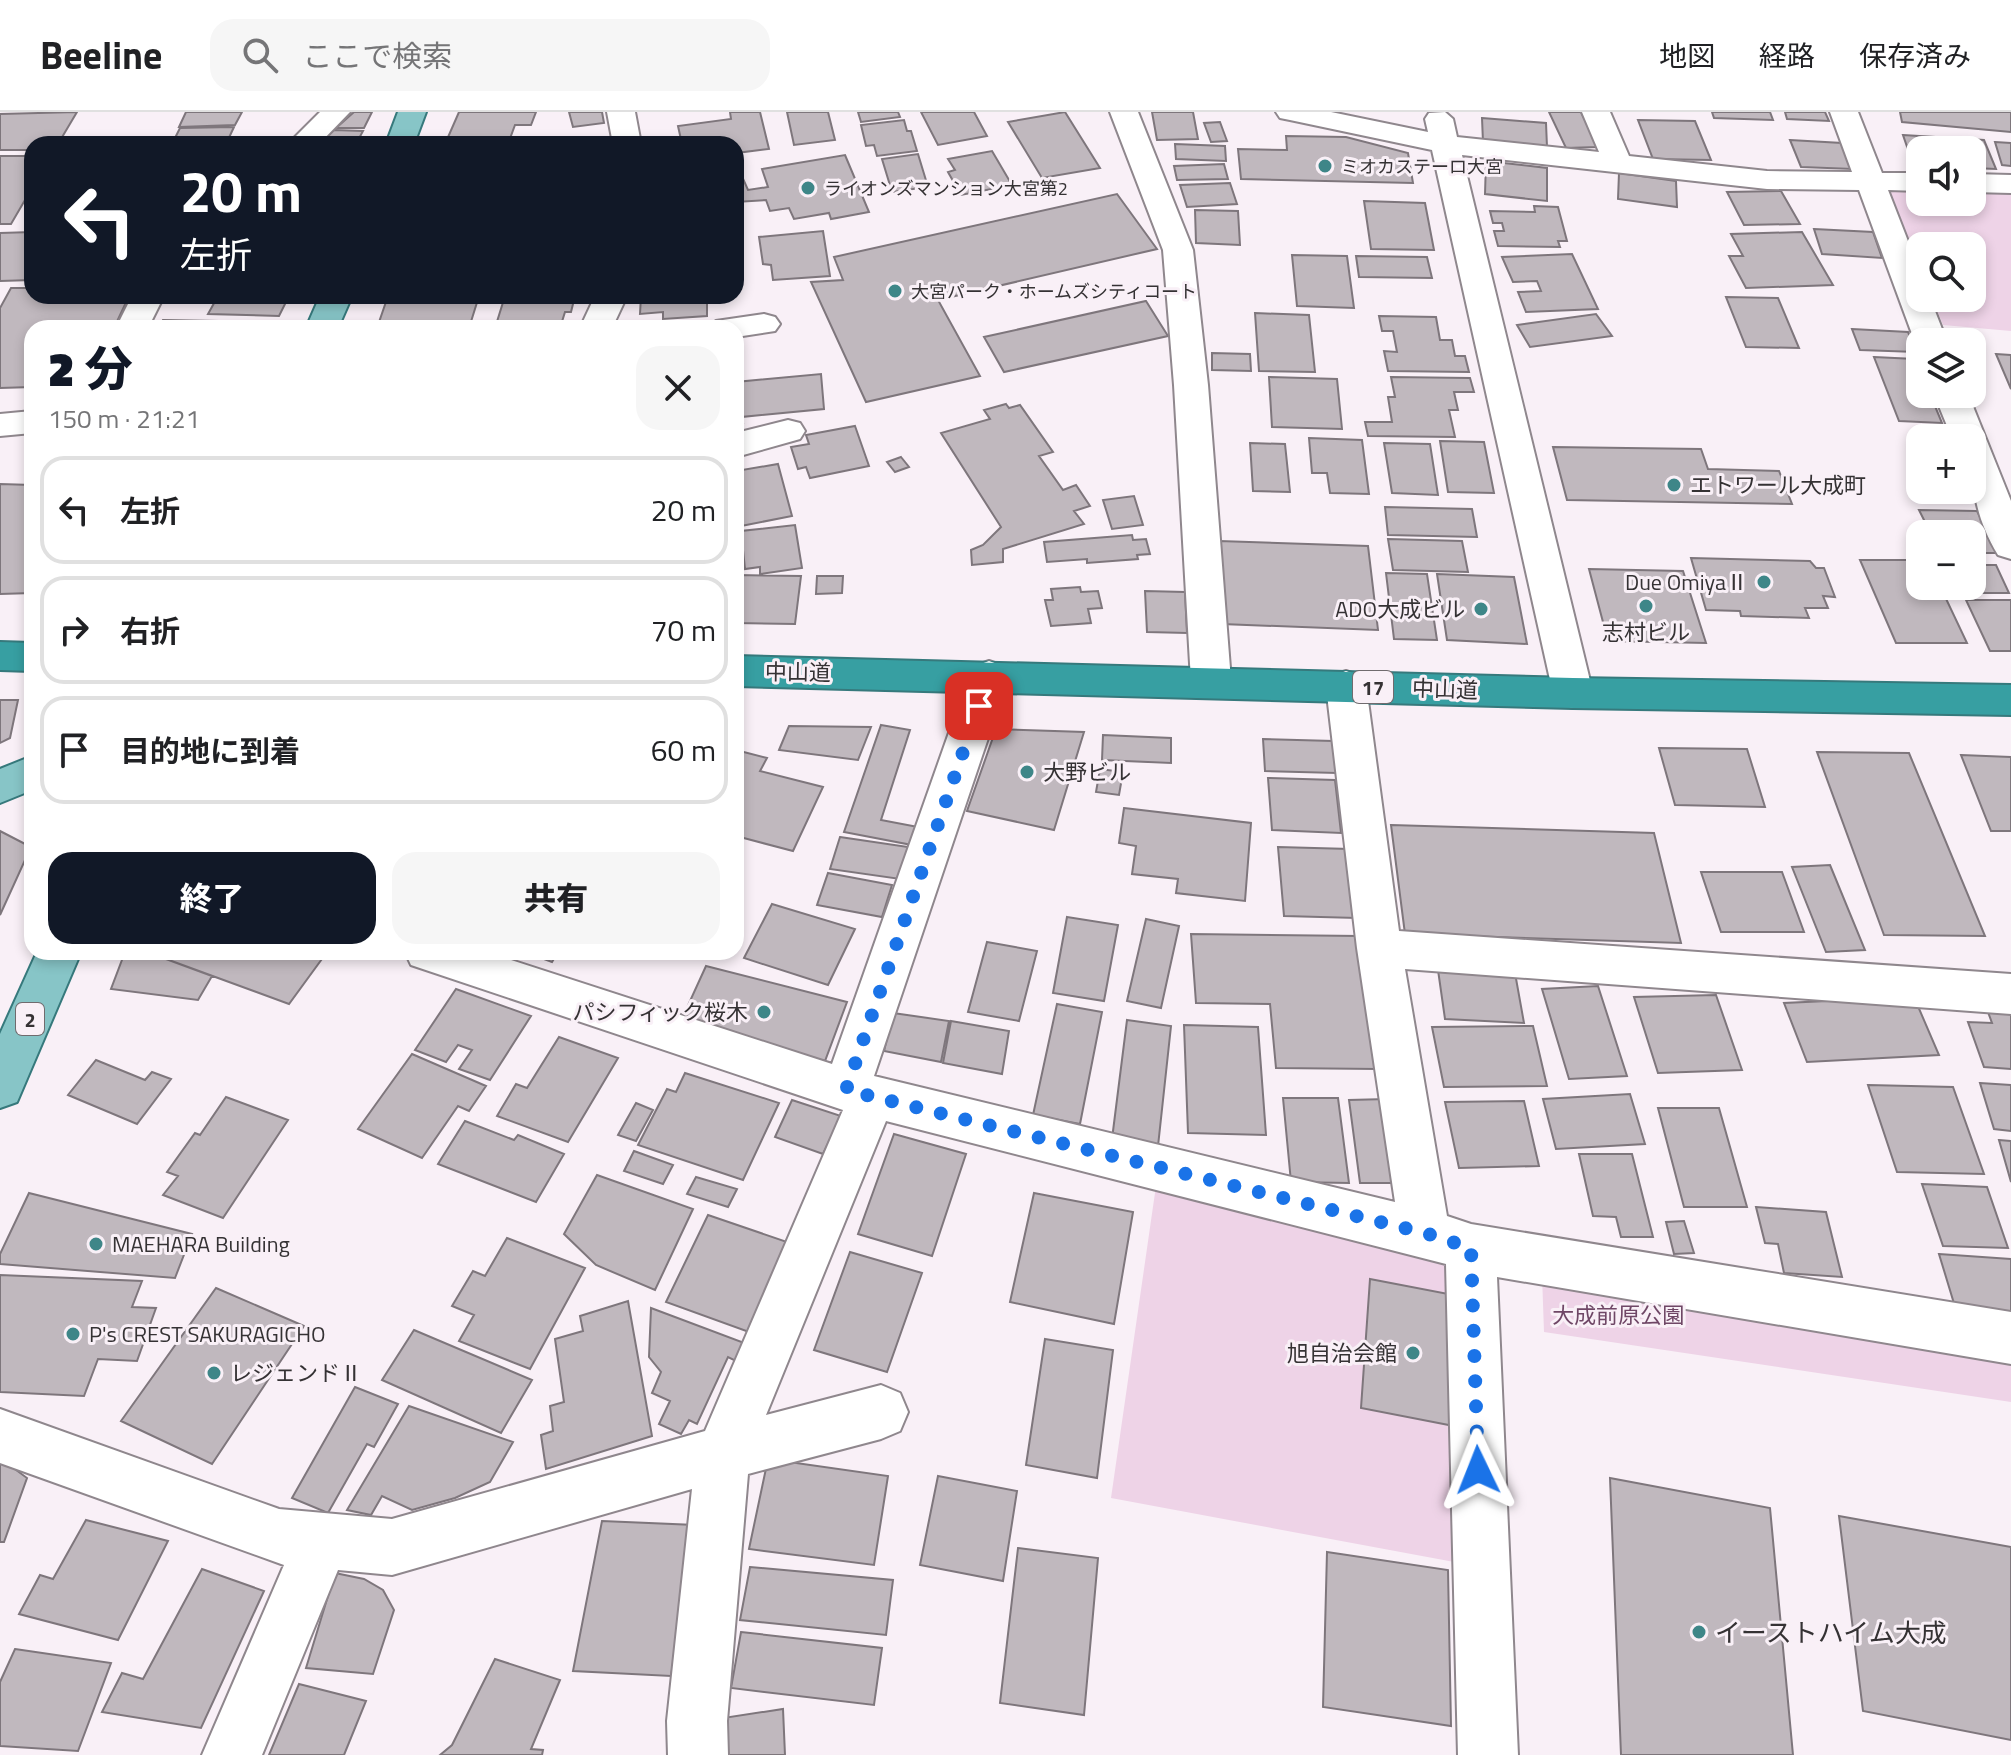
<!DOCTYPE html>
<html lang="ja">
<meta charset="utf-8">
<style>
body{margin:0;font-family:"Titillium Web","Noto Sans JP",sans-serif;background:#f6f6f6;color:#202124;height:100vh;display:flex;flex-direction:column;font-size:30px;white-space:nowrap}
*{box-sizing:border-box;margin:0}
p{font-size:26px;color:#757577}
.icon{flex:none;width:44px;height:44px;fill:none;stroke:currentColor;stroke-width:2;stroke-linecap:round;stroke-linejoin:round}
.map{position:relative;flex:1;overflow:hidden}
.details{position:absolute;left:24px;top:208px;width:720px;height:640px;display:flex;flex-direction:column;background:#fff;border-radius:24px;box-shadow:0 4px 12px #0003}
.details>*{flex:none}
.top-card{position:absolute;left:24px;top:24px;width:720px;height:168px;border-radius:24px;box-shadow:0 4px 12px #0003;background:#111827;color:#fff;overflow:hidden}
.buttons{position:absolute;left:1906px;top:24px;display:grid;gap:16px}
.buttons a{display:grid;place-items:center;width:80px;height:80px;border-radius:16px;background:#fff;box-shadow:0 4px 12px #0003;font-size:40px}
.pin{position:absolute;display:grid;place-items:center;width:68px;height:68px;color:#fff;margin:-34px;border-radius:16px;box-shadow:0 4px 12px #0006}
.me{position:absolute;width:88px;margin:-44px;rotate:358deg;stroke-linejoin:round;filter:drop-shadow(0 0 6px #0008)}
.turn{display:flex;align-items:center;gap:28px;height:168px;padding:0 24px;font-size:36px}
.turn .icon{width:104px;height:104px;stroke-width:2.5}
.turn b{display:block;font-size:56px;line-height:68px}
.round{display:grid;place-items:center;flex:none;width:84px;height:84px;border-radius:24px;background:#f6f6f6}
.summary{display:flex;align-items:center;justify-content:space-between;height:136px;padding:0 24px}
h1{font-size:48px;font-weight:800;line-height:60px;color:#111827}
.button{display:flex;gap:16px;margin-top:auto;padding:16px 24px}
.button a{flex:1;height:92px;border-radius:24px;background:#111827;color:#fff;font-size:32px;font-weight:800;line-height:92px;text-align:center}
.button a+a{background:#f6f6f6;color:#202124}
ul{padding:0;list-style:none}
li{display:flex;align-items:center;gap:24px;height:108px;margin:0 16px 12px;padding:0 8px;border:4px solid #e0e0e0;border-radius:24px}
li div{flex:1}
li b{display:block;font-size:30px}
li em{font-style:normal}
header{display:flex;align-items:center;gap:48px;box-sizing:border-box;height:112px;padding:0 40px;background:#fff;border-bottom:2px solid #e0e0e0}
header strong{font-size:38px}
nav{display:flex;gap:44px;margin-inline-start:auto;font-size:28px}
.search{width:560px;height:72px;background:#f6f6f6;display:flex;align-items:center;gap:20px;box-sizing:border-box;padding:0 28px;border-radius:24px;color:#757577;font-size:30px}
.map>svg:first-child{display:block}
.green{fill:#eed3e7}
.building{fill:#c0b8be;stroke:#7e767c;stroke-width:2}
.lines{fill:none;stroke-linecap:round;stroke-linejoin:round}
.minor-casing{stroke:#8f878d;stroke-width:4}
.major-casing{stroke:#36797c;stroke-width:4}
.highway-casing{stroke:#36797c;stroke-width:4}
.minor{fill:#fff;fill-rule:evenodd}
.major{fill:#87c5c7;fill-rule:evenodd}
.highway{fill:#379fa2;fill-rule:evenodd}
.route{stroke:#1a73e8;stroke-width:14;stroke-dasharray:0 25.2}
.poi-dot{fill:#3e8688;stroke:#f9f0f7;stroke-width:3}
.labels{text-anchor:middle;dominant-baseline:central;stroke-width:6;stroke-linejoin:round;paint-order:stroke}
.far-poi-label{font-size:18px;fill:#353234;stroke:#f9f0f7;text-anchor:start}
.shield{fill:#f9f0f7;stroke:#706b6e;stroke-width:2}
.shield-label{font-size:20px;font-weight:bold;fill:#353234}
.poi-label{font-size:22px;fill:#353234;stroke:#f9f0f7;text-anchor:start}
.street-label{font-size:22px;fill:#353234;stroke:#f9f0f7}
.park-label{font-size:22px;fill:#6f4766;stroke:#f9f0f7}
.near-poi-label{font-size:26px;fill:#353234;stroke:#f9f0f7;text-anchor:start}
</style>
<header>
<strong>Beeline</strong>
<div class="search"><svg class="icon" aria-label="search" viewBox="0 0 24 24"><circle cx="10" cy="10" r="6"/><path d="M15 15l6 6"/></svg>ここで検索</div>
<nav><a>地図</a><a>経路</a><a>保存済み</a></nav>
</header>
<div class="map">
<svg width="2011" height="1643" viewBox="0 0 2011 1643">
<rect width="100%" height="100%" fill="#f9f0f7"/>
<path class="green" d="M1887,77L1920,78V90H1972V80L2011,81V219L1943,213L1932,186H1972V134H1920V157Z
M1157,1067L1459,1144L1465,1452L1111,1386Z
M1542,1163L2011,1237V1290L1544,1220Z"/>
<path class="building" d="M77,0L58,32H32V38H0V2Z
M186,0H242L235,13L179,15Z
M354,0H372L364,16H336Z
M459,0H536L531,13H515L508,32H445Z
M569,0H602L604,11L573,15Z
M730,0H760L769,37L736,41V32H682L678,14L731,7Z
M787,0H828L835,28L794,33Z
M858,0H898L900,5L861,10Z
M921,0H974L987,24L938,33Z
M1065,0L1100,56L1042,66L1008,10Z
M1152,0H1193L1198,27L1157,28Z
M1549,0H1581L1598,35L1566,36Z
M1712,0H1770L1773,8L1714,6Z
M1785,0H1825L1829,9L1787,7Z
M1900,0H2011V20L1902,10Z
M1482,6L1546,11L1547,35L1483,30Z
M904,8L907,19H911L917,39L877,44L874,33L866,34L861,13Z
M1638,8L1695,9L1711,48L1653,47Z
M1220,10L1227,29L1211,30L1204,11Z
M234,15L226,32H172L180,16Z
M334,18L363,19L356,32H319Z
M1903,23L1984,28L1996,57L1972,56V38H1920V52H1913Z
M1286,24L1346,25L1408,41L1413,71L1241,67L1238,37L1287,38Z
M1790,28L1842,31L1853,57L1801,55Z
M1995,30L2011,31V54L2002,53Z
M1175,32L1225,34L1226,49L1176,47Z
M992,39L1012,73L961,83L948,60L955,58L948,47Z
M918,42L928,75L892,80L882,47Z
M845,43L869,100L831,107L829,101L794,107L789,96L770,99L766,88L736,90V51L748,78L768,75L762,57Z
M0,44H32V76L11,112H0Z
M1486,49L1547,56V89L1485,82Z
M1224,52L1228,67L1177,68L1174,54Z
M1619,61L1676,69L1677,95L1618,87Z
M1230,71L1237,92L1187,95L1180,73Z
M1781,79L1800,112L1744,113L1727,80Z
M1117,82L1157,137L938,188L980,264L866,290L811,170L843,168L834,145Z
M1364,89L1425,91L1434,138L1371,137Z
M1534,94L1558,95L1567,129H1558L1560,135L1498,134L1494,119H1504L1502,111H1493L1490,99L1535,100Z
M1195,98L1238,99L1240,133L1196,131Z
M1814,117L1873,120L1882,146L1822,142Z
M823,119L830,164L773,168L771,153L763,152L759,125Z
M32,120V168L0,169V121Z
M1802,120L1833,173L1746,176L1729,144H1743L1731,122Z
M1572,142L1598,197L1526,200L1518,180L1541,179L1537,169L1513,170L1502,145Z
M1292,143L1347,144L1354,196L1297,194Z
M1356,144L1427,145L1432,166L1359,165Z
M11,176H32V184H129L114,216H32V275L0,276V196Z
M218,184H289L279,204L208,202Z
M388,184H479L469,216H377Z
M505,184H570L568,188H574L571,200H565L560,216H495Z
M641,184H707V204L663,207V200L640,202Z
M1726,185L1778,186L1799,236L1746,235Z
M1146,189L1168,224L1004,260L984,225Z
M1255,201L1309,203L1315,260L1259,259Z
M1596,202L1612,224L1530,235L1517,213Z
M1379,204L1436,205L1440,228H1452L1455,244H1465L1469,260L1388,259L1384,239L1397,240L1393,219H1382Z
M163,208L217,209L213,216H160Z
M224,210L270,211L268,216H221Z
M1852,217L1908,220L1916,240L1860,238Z
M1212,241L1250,242L1251,259L1212,258Z
M1996,242L2011,243V277Z
M1874,245L1915,247L1920,259V282H1930L1942,311L1899,309Z
M821,262L824,297L742,305L743,311H736V270Z
M1269,265L1337,267L1342,317L1272,315Z
M1391,265L1470,266L1474,280H1454L1458,298H1449L1455,325L1368,324L1365,310H1392L1388,285H1395Z
M1006,292L1009,296L1020,293L1053,340L1039,344L1063,378L1076,373L1090,394L1074,399L1084,412L1003,437V450L972,453L971,438L983,433L1001,415L941,321L990,307L984,298Z
M855,314L869,354L810,366L806,355L798,357L791,335L809,332L806,323Z
M1309,326L1362,328L1369,382L1330,381L1327,361H1312Z
M1440,329L1484,330L1494,381L1448,380Z
M1250,331L1285,332L1290,380L1253,379Z
M1384,331L1430,332L1438,383L1392,381Z
M1553,335L1701,337L1708,357L1779,359L1792,392L1567,388Z
M901,345L909,355L895,360L887,350Z
M778,352L792,404L736,415V359Z
M0,372L32,373V481L0,482Z
M1134,384L1143,413L1112,417L1103,388Z
M1385,395L1472,397L1477,425L1388,423Z
M1919,398L1977,399L1998,441H1972V422H1931Z
M795,413L802,456L760,462V455L745,457L741,419Z
M1132,423L1133,428L1146,427L1150,442L1137,443L1138,447L1087,451V447L1047,450L1044,430Z
M1388,427L1462,429L1468,460L1393,458Z
M1219,429L1368,434L1378,518L1222,512Z
M1691,446L1810,449L1816,456H1824L1835,485L1823,484L1828,496H1805L1809,506L1741,504L1740,499L1706,498Z
M1860,448H1920V474H1940L1967,531H1896Z
M1972,453H1996L2009,481H1963L1960,474H1972Z
M1589,457L1683,459L1706,531L1608,529Z
M1386,461L1427,462L1437,528L1394,527Z
M1437,462L1514,465L1527,532L1447,528Z
M736,463L801,464L795,512L736,511Z
M817,464H843L842,481L816,482Z
M1080,475L1081,480L1098,479L1102,496L1088,497L1091,511L1051,514L1045,488H1053L1051,477Z
M1145,479L1185,480L1187,521L1147,520Z
M1966,488H2011V539H1990Z
M0,588H18L10,626L0,631Z
M881,613L910,618L881,708L918,715L912,733L844,720Z
M789,614L871,615L858,648L779,638Z
M996,617L1084,620L1054,718L967,699Z
M1103,623L1171,626V651L1102,648Z
M1263,627L1333,629L1337,661L1265,659Z
M1659,636L1747,637L1765,695L1675,693Z
M736,638L767,646L760,659L823,675L793,739L736,724Z
M1817,640L1909,641L1985,824L1884,823Z
M1961,643L2011,645V719H1991Z
M1100,657L1123,660L1119,683L1096,680Z
M1268,666L1335,668L1341,721L1272,718Z
M1124,696L1251,711L1245,789L1176,781L1178,767L1132,762L1136,734L1119,731Z
M1391,713L1654,721L1681,831L1405,822Z
M0,719L31,735L0,803Z
M840,725L915,736L907,768L830,757Z
M1278,735L1350,737L1357,806L1284,804Z
M1830,753L1865,838L1826,840L1792,755Z
M1701,760H1782L1804,820H1721Z
M828,761L892,773L882,805L817,793Z
M772,792L855,817L828,873L744,846Z
M1067,805L1118,813L1104,889L1053,881Z
M1146,807L1179,814L1161,896L1127,889Z
M1191,822L1360,824L1378,957L1276,956L1270,892L1196,891Z
M987,830L1037,839L1019,909L968,900Z
M125,840H147L212,864L198,888L111,877Z
M147,840H327L289,892Z
M525,840H558L552,850Z
M706,854L847,890L825,949L680,911Z
M1438,858L1515,861L1524,911L1445,907Z
M1598,874L1627,964L1569,967L1542,877Z
M456,877L531,904L490,968L459,957L472,938L458,933L446,950L415,938Z
M1716,883L1742,958L1658,961L1634,885Z
M1914,885L1939,943L1807,950L1784,891Z
M1984,889L2011,891V957L1984,955L1968,910L1992,911Z
M1057,892L1102,900L1080,1012L1033,1003Z
M893,901L949,909L941,950L884,939Z
M1127,908L1171,914L1158,1034L1112,1027Z
M951,909L1009,919L1002,962L943,951Z
M1184,913L1258,915L1266,1023L1188,1021Z
M1533,914L1547,974L1444,975L1432,915Z
M559,925L618,946L568,1030L497,1004L516,972L527,976Z
M412,942L486,974L469,999L458,994L422,1046L358,1017Z
M96,948L145,968L152,960L171,967L137,1012L68,983Z
M685,961L779,991L743,1068L638,1033L667,977L676,980Z
M1980,971L2011,973V1019L1994,1017Z
M1868,973L1953,975L1984,1062L1897,1060Z
M1630,982L1645,1032L1556,1037L1543,987Z
M226,985L288,1008L223,1106L163,1083L178,1064L167,1060L195,1021L200,1023Z
M1283,986H1338L1349,1071L1291,1070Z
M1387,987L1400,1071H1360L1349,988Z
M792,988L841,1004L823,1042L775,1025Z
M1524,989L1539,1054L1459,1056L1445,990Z
M636,991L653,998L636,1029L618,1023Z
M1658,996H1719L1747,1095H1684Z
M465,1009L514,1028L518,1023L564,1042L536,1090L438,1052Z
M894,1022L966,1042L932,1144L858,1122Z
M1999,1028L2011,1029V1070Z
M634,1039L673,1053L663,1072L624,1059Z
M1579,1042H1632L1653,1125H1621L1616,1105L1593,1104Z
M597,1063L693,1097L655,1178L596,1153L564,1122Z
M696,1065L737,1077L728,1095L687,1082Z
M1922,1072L1987,1075L2008,1136L1943,1134Z
M29,1081L192,1122L175,1166L0,1152V1142Z
M1034,1081L1133,1100L1114,1212L1010,1190Z
M1756,1095L1826,1100L1842,1165L1784,1161L1778,1132L1765,1131Z
M708,1103L790,1131L749,1220L666,1190Z
M1684,1109L1694,1141L1674,1142L1666,1110Z
M507,1126L585,1156L530,1257L459,1229L474,1203L452,1194L473,1159L485,1164Z
M850,1140L922,1161L887,1260L814,1238Z
M1939,1142L2011,1147V1201L1956,1198Z
M0,1163L142,1169L132,1195L156,1196L137,1249L98,1247L84,1284L0,1280Z
M1370,1167L1464,1185L1459,1315L1361,1296Z
M216,1176L304,1214L212,1352L121,1309Z
M628,1189L652,1324L546,1357L541,1323L553,1319L550,1294L564,1290L555,1227L583,1219L580,1204Z
M651,1196L747,1232L738,1250L728,1245L697,1312L689,1308L681,1322L659,1312L670,1289L652,1281L661,1260L649,1245Z
M414,1218L532,1268L501,1321L382,1268Z
M1045,1227L1113,1238L1097,1366L1026,1353Z
M355,1275L398,1292L374,1335L367,1332L328,1401L292,1386Z
M409,1294L513,1330L490,1370L455,1386L412,1398L382,1384L371,1403L347,1398Z
M0,1346L27,1366L4,1430H0Z
M768,1347L888,1364L874,1453L749,1437Z
M938,1364L1017,1379L1003,1469L920,1453Z
M1610,1366L1770,1396L1793,1643H1621Z
M1839,1404L2011,1435V1628L1863,1599Z
M86,1408L168,1429L118,1528L19,1502L40,1463L53,1467Z
M602,1409L695,1413L671,1564L573,1559Z
M1018,1436L1098,1446L1084,1603L1000,1591Z
M1327,1440L1448,1458L1451,1614L1323,1595Z
M750,1455L893,1468L886,1523L740,1508Z
M202,1457L264,1479L201,1616L102,1600L122,1561L143,1567Z
M335,1461L364,1467L383,1478L394,1498L373,1562L306,1556Z
M741,1520L882,1536L874,1593L731,1576Z
M15,1537L111,1551L78,1639L0,1634V1570Z
M495,1547L560,1568L531,1637L543,1638L542,1643H440L452,1633Z
M299,1572L366,1589L344,1643H269Z
M783,1597L785,1643H723V1606Z"/>
<g class="lines">
<g class="minor-casing">
<path id="minor" d="M320,0H350L319,32H288Z
M607,0H635L641,32H613Z
M1110,0H1138L1193,138L1208,273L1231,569L1225,579L1211,584L1197,579L1191,569L1174,273L1163,138Z
M1276,0H1331L1428,20L1425,7L1429,1L1445,0L1453,7L1457,25L1599,40L1582,0H1610L1629,44L1767,59L1852,60L1830,0H1858L1882,61H1920V79L1888,78L1920,160V186H1930L1947,230H1920V237L1915,230L1859,78L1767,77L1462,43L1593,581L1587,592L1573,596L1559,592L1553,581L1432,38L1290,8L1280,6Z
M1972,62L2011,63V81L1972,80Z
M132,184H164L148,216H116Z
M595,184H627L612,216H580Z
M764,202L775,205L780,212L775,219L736,225V216H711L716,209Z
M1934,282H1968L2011,389V447L1998,443C1973,401 1972,373 1972,326H1952Z
M32,299V321L0,324V302Z
M788,308L800,311L805,319L800,327L736,345V321Z
M989,549L1003,554L1009,564L874,964L1395,1090L1357,836L1326,574L1332,564L1346,559L1360,564L1366,574L1399,819L2011,862V902L1405,857L1447,1104L1471,1112L2011,1200V1252L1497,1165L1518,1643H1458L1446,1152L886,1009L766,1303L881,1273L900,1281L908,1300L900,1319L881,1327L748,1362L727,1609L728,1643H668L667,1609L692,1377L392,1463L338,1458L262,1643H202L284,1453L0,1351V1297L279,1397L392,1407L705,1319L843,998L411,853L405,840H486L832,952L969,564L975,554Z"/>
</g>
<g class="major-casing">
<path id="major" d="M398,0H426L414,32H386Z
M320,184H352L338,216H306Z
M32,644V678L0,691V657Z
M37,840H81L17,990L0,996V922Z"/>
</g>
<g class="highway-casing">
<path id="highway" d="M0,530L32,531V559L0,558Z
M736,544L1573,566L2011,573V603L1573,596L736,574Z"/>
</g>
<use href="#minor" class="minor"/>
<use href="#major" class="major"/>
<use href="#highway" class="highway"/>
</g>
<g class="lines">
<path class="route" d="M979,594L846,978L1425,1121L1471,1136L1478,1358"/>
</g>
<g class="poi-dot">
<circle cx="1325" cy="54" r="8"/>
<circle cx="808" cy="76" r="8"/>
<circle cx="895" cy="179" r="8"/>
<circle cx="1674" cy="373" r="8"/>
<circle cx="1764" cy="470" r="8"/>
<circle cx="1646" cy="494" r="8"/>
<circle cx="1481" cy="497" r="8"/>
<circle cx="1027" cy="660" r="8"/>
<circle cx="764" cy="900" r="8"/>
<circle cx="96" cy="1132" r="8"/>
<circle cx="73" cy="1222" r="8"/>
<circle cx="1413" cy="1241" r="8"/>
<circle cx="214" cy="1261" r="8"/>
<circle cx="1699" cy="1520" r="8"/>
</g>
<g class="labels">
<g class="far-poi-label">
<text x="1341" y="54">ミオカステーロ大宮</text>
<text x="824" y="76">ライオンズマンション大宮第2</text>
<text x="911" y="179">大宮パーク・ホームズシティコート</text>
</g>
<g class="shield">
<rect x="1353" y="559" width="40" height="32" rx="6"/>
<rect x="16" y="891" width="28" height="32" rx="6"/>
</g>
<g class="shield-label">
<text x="1373" y="575">17</text>
<text x="30" y="907">2</text>
</g>
<g class="poi-label">
<text x="1690" y="373">エトワール大成町</text>
<text x="1748" y="470" text-anchor="end">Due OmiyaⅡ</text>
<text x="1465" y="497" text-anchor="end">ADO大成ビル</text>
<text x="1646" y="520" text-anchor="middle">志村ビル</text>
<text x="1043" y="660">大野ビル</text>
<text x="748" y="900" text-anchor="end">パシフィック桜木</text>
<text x="112" y="1132">MAEHARA Building</text>
<text x="89" y="1222">P's CREST SAKURAGICHO</text>
<text x="1397" y="1241" text-anchor="end">旭自治会館</text>
<text x="230" y="1261">レジェンドⅡ</text>
</g>
<g class="street-label">
<text transform="translate(798 560) rotate(1)">中山道</text>
<text transform="translate(1445 577) rotate(2)">中山道</text>
</g>
<g class="park-label">
<text x="1618" y="1203">大成前原公園</text>
</g>
<g class="near-poi-label">
<text x="1715" y="1520">イーストハイム大成</text>
</g>
</g>
</svg>
<div class="buttons">
<a><svg class="icon" aria-label="sound" viewBox="0 0 24 24"><path d="M4 9h4l5-4v14l-5-4H4zM17 9q2 3 0 6"/></svg></a>
<a><svg class="icon" aria-label="search" viewBox="0 0 24 24"><circle cx="10" cy="10" r="6"/><path d="M15 15l6 6"/></svg></a>
<a><svg class="icon" aria-label="layers" viewBox="0 0 24 24"><path d="M12 4l9 5-9 5-9-5zM3 14l9 5 9-5"/></svg></a>
<a>+</a>
<a>−</a>
</div>
<div class="pin" style="left:979px;top:594px;background:#d93025"><svg class="icon" aria-label="arrive" viewBox="0 0 24 24"><path d="M6 21V4h12l-3 4 3 4H6"/></svg></div>
<svg class="me" style="left:1478px;top:1358px" viewBox="-20 -20 40 40"><path d="M0-17L14 15 0 8-14 15z" fill="#1a73e8" stroke="#fff" stroke-width="4"/></svg>
<div class="top-card">
<div class="turn"><svg class="icon" aria-label="left" viewBox="0 0 24 24"><path d="M17 20v-9H6M10 6l-5 5 5 5"/></svg><div><b>20 m</b>左折</div></div>
</div>
<section class="details">
<div class="summary"><div><h1>2 分</h1><p>150 m · 21:21</p></div><a class="round"><svg class="icon" aria-label="close" viewBox="0 0 24 24"><path d="M6 6l12 12M18 6L6 18"/></svg></a></div>
<ul>
<li><svg class="icon" aria-label="left" viewBox="0 0 24 24"><path d="M17 20v-9H6M10 6l-5 5 5 5"/></svg><div><b>左折</b></div><em>20 m</em></li>
<li><svg class="icon" aria-label="right" viewBox="0 0 24 24"><path d="M7 20v-9h11M14 6l5 5-5 5"/></svg><div><b>右折</b></div><em>70 m</em></li>
<li><svg class="icon" aria-label="arrive" viewBox="0 0 24 24"><path d="M6 21V4h12l-3 4 3 4H6"/></svg><div><b>目的地に到着</b></div><em>60 m</em></li>
</ul>
<div class="button"><a>終了</a><a>共有</a></div>
</section>
</div>
